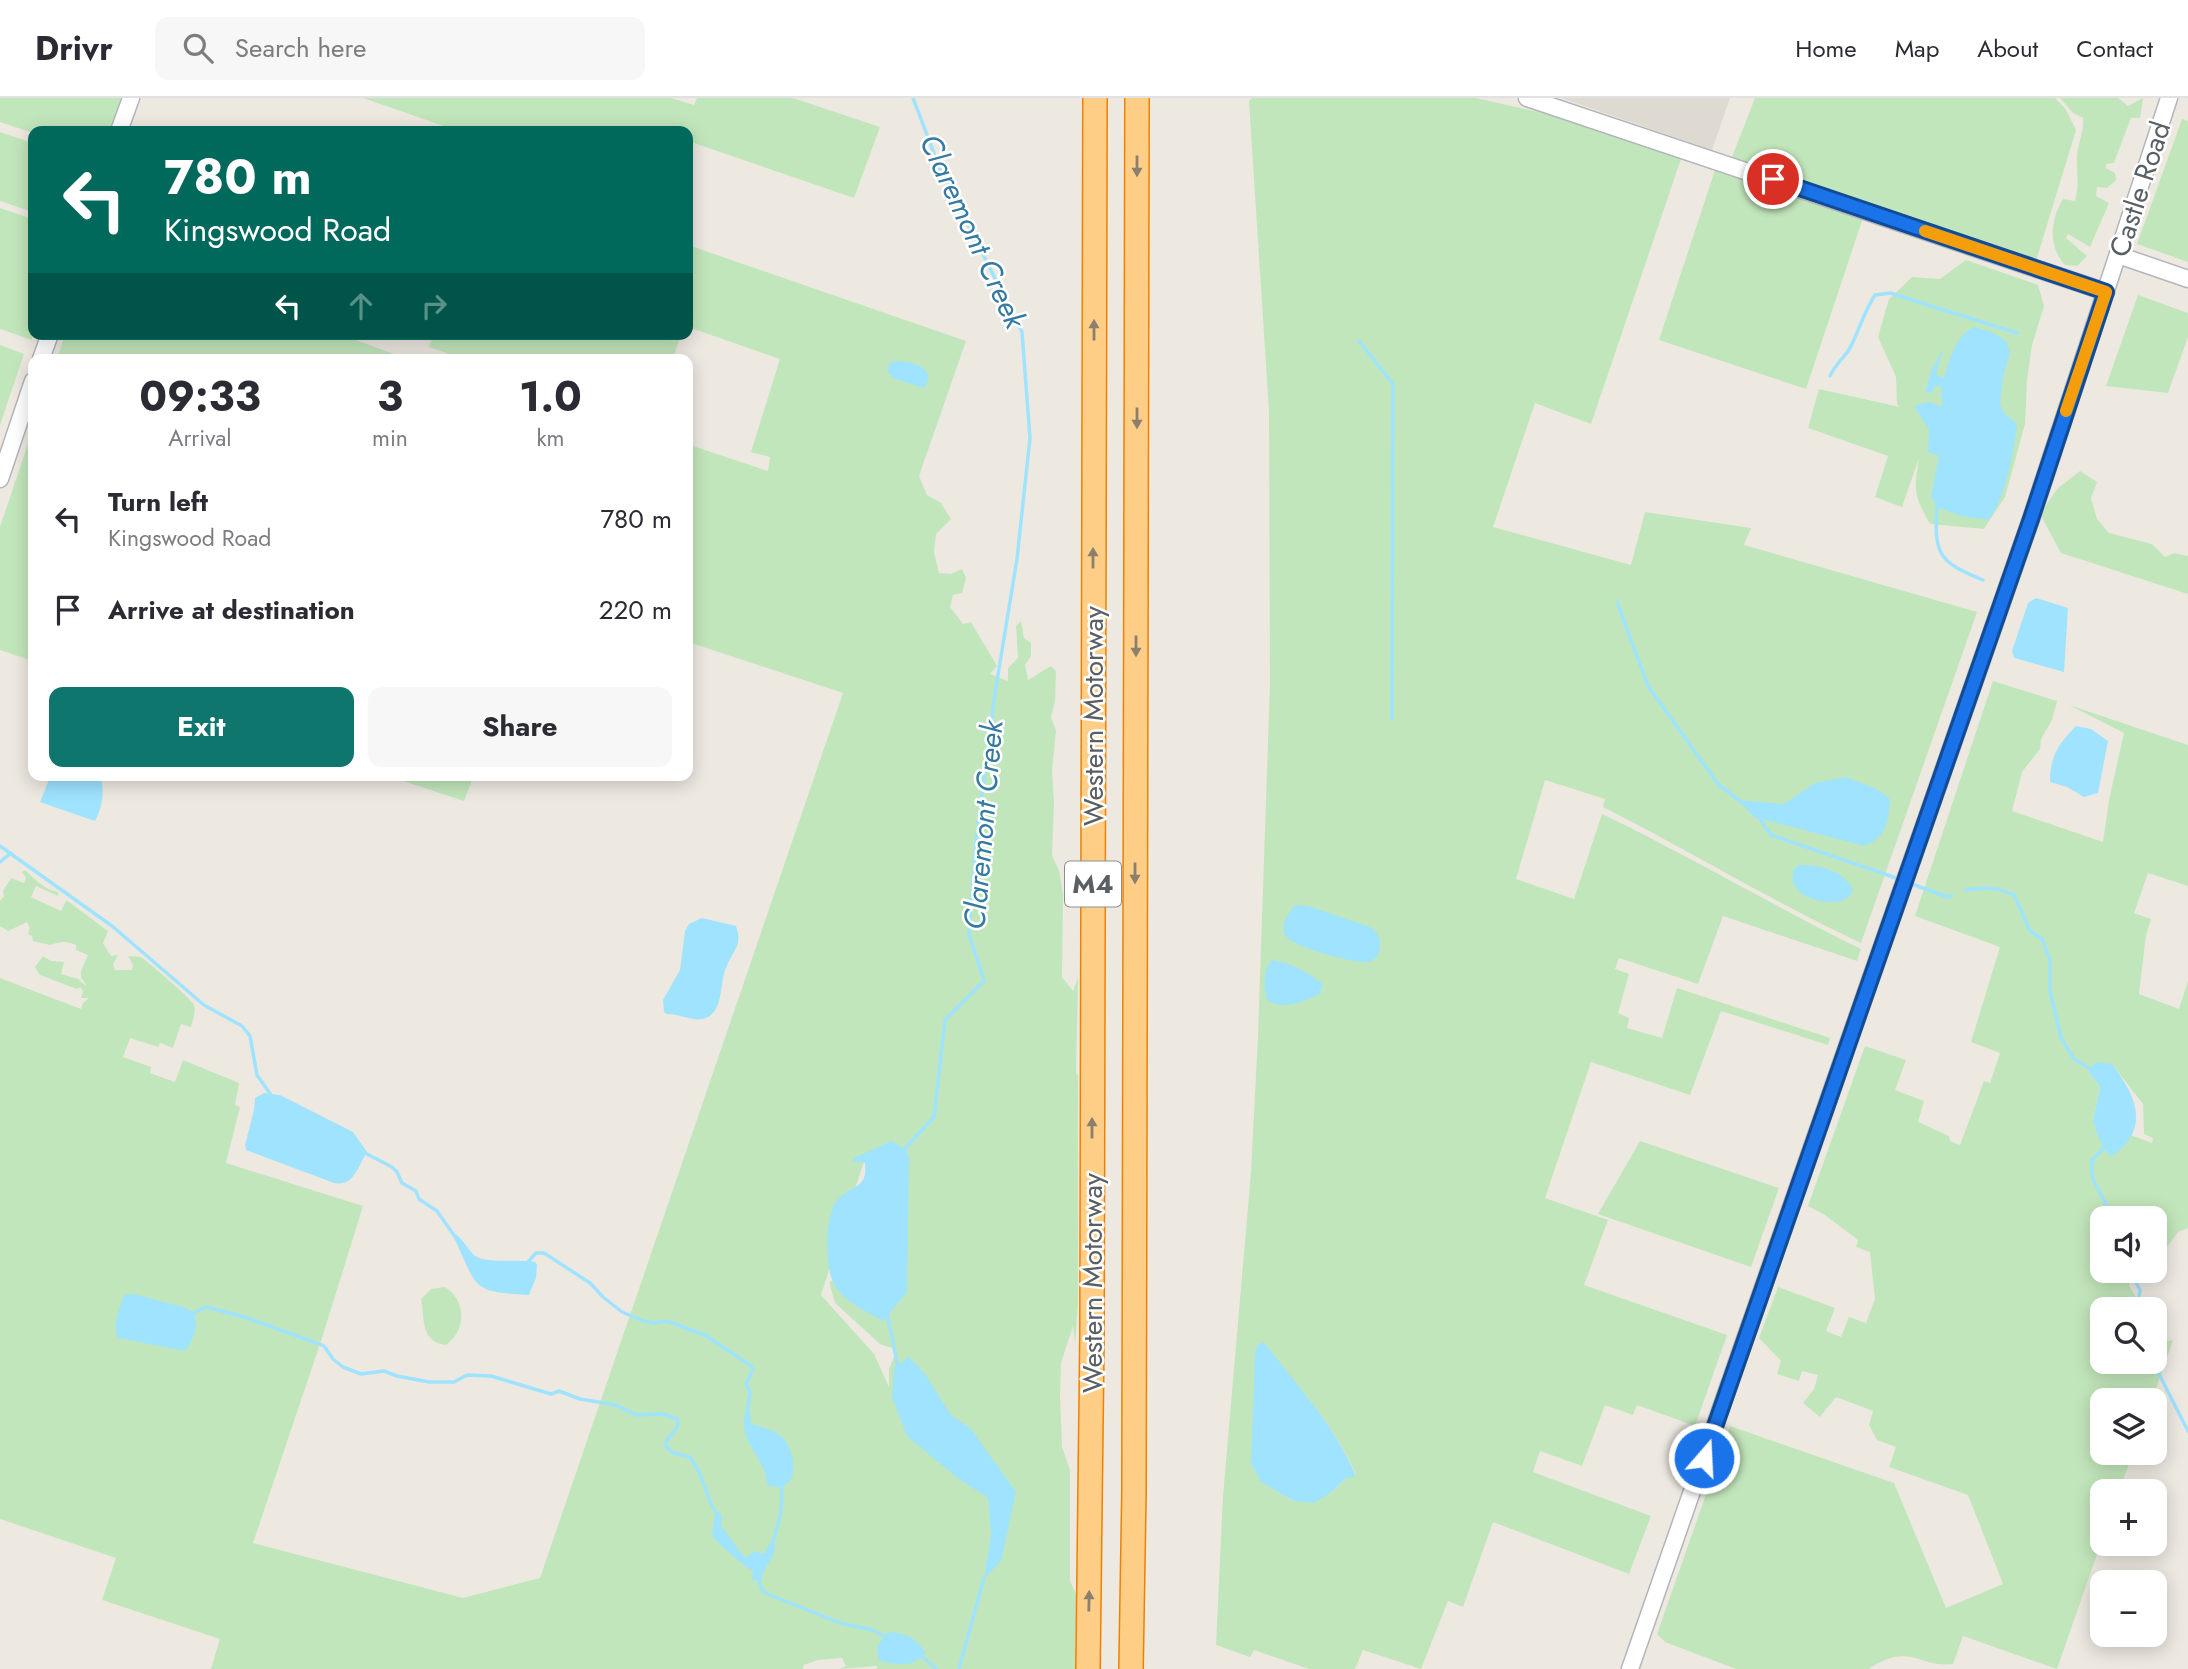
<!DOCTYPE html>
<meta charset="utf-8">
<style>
body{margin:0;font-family:Jost,sans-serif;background:#f7f7f7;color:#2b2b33;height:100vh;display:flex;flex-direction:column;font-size:26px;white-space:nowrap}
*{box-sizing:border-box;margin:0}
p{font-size:23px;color:#7c7c81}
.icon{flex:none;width:38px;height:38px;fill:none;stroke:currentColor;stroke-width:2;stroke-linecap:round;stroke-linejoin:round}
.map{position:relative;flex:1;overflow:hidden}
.panel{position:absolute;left:28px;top:256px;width:665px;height:427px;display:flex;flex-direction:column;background:#fff;border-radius:14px;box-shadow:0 4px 18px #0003}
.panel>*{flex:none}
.guide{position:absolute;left:28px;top:28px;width:665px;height:214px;border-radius:14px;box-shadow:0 4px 18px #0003;background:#00695c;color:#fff;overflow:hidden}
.tools{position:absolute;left:2090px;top:1108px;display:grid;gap:14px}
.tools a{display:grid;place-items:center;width:77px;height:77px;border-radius:14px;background:#fff;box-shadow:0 4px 18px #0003;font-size:35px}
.pin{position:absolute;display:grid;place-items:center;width:60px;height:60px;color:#fff;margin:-30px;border:4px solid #fff;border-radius:50%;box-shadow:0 2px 7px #0007}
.me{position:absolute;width:77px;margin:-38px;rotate:19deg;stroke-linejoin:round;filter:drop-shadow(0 0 5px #0008)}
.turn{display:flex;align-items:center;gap:24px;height:147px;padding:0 21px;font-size:32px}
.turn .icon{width:91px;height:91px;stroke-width:2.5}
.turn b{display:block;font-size:49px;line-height:60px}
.lanes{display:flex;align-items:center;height:66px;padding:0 21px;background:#0003;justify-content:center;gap:35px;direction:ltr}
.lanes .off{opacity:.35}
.eta{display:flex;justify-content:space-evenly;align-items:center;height:119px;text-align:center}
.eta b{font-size:42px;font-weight:700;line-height:49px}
.button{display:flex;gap:14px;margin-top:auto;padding:14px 21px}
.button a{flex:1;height:80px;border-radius:14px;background:#0f766e;color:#fff;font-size:28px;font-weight:700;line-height:80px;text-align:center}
.button a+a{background:#f7f7f7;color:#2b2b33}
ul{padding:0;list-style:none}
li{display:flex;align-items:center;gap:21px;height:91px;padding:0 21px}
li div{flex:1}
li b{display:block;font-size:26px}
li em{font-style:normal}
header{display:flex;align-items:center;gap:42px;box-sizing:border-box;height:98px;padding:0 35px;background:#fff;border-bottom:2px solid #e1e1e2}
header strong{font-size:33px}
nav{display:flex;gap:38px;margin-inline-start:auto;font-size:24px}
.search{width:490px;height:63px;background:#f7f7f7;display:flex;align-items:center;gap:18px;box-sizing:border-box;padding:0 24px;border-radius:14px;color:#7c7c81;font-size:26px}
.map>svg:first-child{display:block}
.education{fill:#dfdad1}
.green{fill:#c2e6bb;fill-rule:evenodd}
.water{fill:#9fe3ff}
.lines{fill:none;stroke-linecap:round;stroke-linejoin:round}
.stream{stroke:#9fe3ff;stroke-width:3.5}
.minor-casing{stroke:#b2b5b9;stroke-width:19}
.highway-casing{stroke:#ee8100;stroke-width:26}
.minor{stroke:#fff;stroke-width:16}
.highway{stroke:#ffce86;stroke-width:23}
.oneway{fill:#8b806d}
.route-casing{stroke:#114b97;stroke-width:18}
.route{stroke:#1a73e8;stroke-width:12}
.slow{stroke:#f59e0b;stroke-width:12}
.labels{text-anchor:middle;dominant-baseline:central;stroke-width:5;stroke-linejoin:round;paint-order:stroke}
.shield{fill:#fff;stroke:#8b8f91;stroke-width:2}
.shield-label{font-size:26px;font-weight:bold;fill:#595f62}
.street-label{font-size:28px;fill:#595f62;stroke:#fff}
.water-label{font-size:30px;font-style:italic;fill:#347aa3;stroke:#fff}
</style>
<header>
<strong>Drivr</strong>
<div class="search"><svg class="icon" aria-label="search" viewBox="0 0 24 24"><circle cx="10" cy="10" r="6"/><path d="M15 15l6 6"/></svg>Search here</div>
<nav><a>Home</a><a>Map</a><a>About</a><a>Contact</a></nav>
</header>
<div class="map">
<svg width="2188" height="1571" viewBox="0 0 2188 1571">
<rect width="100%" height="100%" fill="#ede9e1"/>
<path class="education" d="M1561,0H1730L1712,52Z"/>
<path class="green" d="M0,0H121L110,33H33V35L0,24Z
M363,0H671L694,7L697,0H793L880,29L854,100L688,43V33H458Z
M1252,0H1476L1587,25L1682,58L1591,326L1535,305L1493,429L1631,467L1645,414L1751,430L1744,447L1977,514L1861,845C1773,804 1690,753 1603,709L1605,701L1545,682L1516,781L1574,801L1602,716C1690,758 1773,808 1861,851L1857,863L1723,818L1698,886L1619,860L1615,871L1629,876L1618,915L1629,920L1627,930L1662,940L1677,890L1830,940L1828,947L1721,913L1690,997L1591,964L1545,1100L1608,1122L1584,1187L1727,1237L1695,1328L1637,1307L1633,1317L1605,1307L1582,1368L1540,1353L1533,1374L1651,1418L1629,1476L1493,1424L1463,1509L1448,1503L1421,1571L1363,1552L1355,1571H1309L1254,1552L1250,1559L1216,1547L1223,1398L1251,1074L1258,937L1270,585L1269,314L1249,3ZM1297,1289C1321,1314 1342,1345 1356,1377L1345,1381L1334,1392L1294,1403L1262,1384L1251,1365Z
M1755,0H2055L2065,10L2076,32L2036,163L1732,59Z
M2060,0H2118L2128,8L2143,0L2140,20H2131L2114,65L2106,66V70L2115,75L2116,82L2107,90L2097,89L2096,98L2109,105L2090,149L2068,136L2066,140L2087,158L2077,168L2065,167C2048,149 2050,122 2063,101L2075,103C2080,84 2076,77 2077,58C2078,45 2084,34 2083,20L2073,15Z
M2182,21L2188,23V164L2137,146Z
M0,34L33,45V114L0,103Z
M1716,69L1863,120L1806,291L1659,242Z
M0,110L33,121L32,242L0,231Z
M688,147L966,243L919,378L927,397L941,405L951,421L936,436L934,454L939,475L951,476L962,471L966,480L962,495L953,497L950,509L963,526L971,524L997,568L990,576L1008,583V570L1018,560L1016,528L1021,523L1024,540L1031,545V558L1025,567L1028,582L1051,568L1056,573L1055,603L1051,619L1056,633L1052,672L1054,705L1052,758L1059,772L1063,797L1062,879L1073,893L1078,880L1076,976L1078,977V1204L1075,1246L1073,1228L1061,1265L1060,1298L1062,1349L1070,1372V1483L1076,1496L1075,1571H876L877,1568L840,1571L846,1568L842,1560L818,1562L804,1567L803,1571H211L220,1541L102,1502L116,1460L0,1421V880L81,911L83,905L89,900H81L83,893L80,889L77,891L40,877L35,869L43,858L51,863L64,864L61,876L78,881L87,889L81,879V873L88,857L76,852V847C66,842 59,844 50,847L33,843L32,838L28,836L30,830L27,824L8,833L0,828V803L4,798L3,793L11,780L24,785L26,780L22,774L25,772C34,780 46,793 58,794V798L36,788L31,799L61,813L66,803L69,804L108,833L103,845L111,858L118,857L113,866L115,872H132L133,867L128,858L141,859C149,865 191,900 194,907C196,914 193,922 191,929L181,926L173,950L160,945L158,949L130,940L123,959L151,969L150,975L175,984L183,962L239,985L235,1007L240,1009L226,1065L363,1108L322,1240L253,1445L463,1500L540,1480L843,595L688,544V350L693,348L768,373L770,359L751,354L780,261L688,229ZM867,1054L872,1202L845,1180L829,1184L835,1205L880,1246L897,1252L889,1271V1289L874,1256L821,1197Z
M1966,162L2038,187L2044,208L2032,247L2027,282L2025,326L2005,399L1984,431L1930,426C1913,396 1914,393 1919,360L1902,409L1875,399L1888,358L1808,330L1819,291L1900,309L1897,306L1896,279L1878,239L1889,201L1912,179L1940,181Z
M2138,197L2188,215V239L2168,295L2106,288Z
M65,236H339L408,261H57Z
M433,236H681L673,261H464L429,249Z
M0,247L24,256L0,327Z
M33,331V563L0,552V429Z
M2080,373L2097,384L2091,400L2097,421L2109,435L2152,446L2165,459L2174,455L2188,458V496L2061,455L2040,416L2057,391Z
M1993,583L2057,603L2052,622L2041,641L2040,651L2022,674L2012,713L2103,744L2109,702L2124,635L2069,607L2188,647V788L2148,775L2134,815L2151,821L2146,837L2139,896L2179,911L2188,883V1130L2178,1134L2154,1167V1120H2102V1172L2127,1174L2130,1190L2144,1211H2102V1264H2154V1232L2160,1244L2173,1242L2152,1302H2102V1354L2133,1355L2119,1393H2102V1442L2057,1571L1963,1538L1953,1566C1920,1571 1910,1543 1869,1571H1736L1665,1544L1657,1536L1730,1328L1894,1385L1946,1510L2003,1486L1968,1397L1889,1369L1896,1349L1877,1342L1869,1327L1873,1313L1836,1299L1820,1319L1803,1305L1814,1291L1818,1277L1802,1273L1799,1283L1777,1276L1781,1263L1759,1240L1778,1189L1835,1210L1826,1233L1841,1239L1849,1219L1866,1225L1875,1201L1870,1154L1856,1149L1858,1142L1825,1117L1808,1108L1865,948L1906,962L1895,992L1924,1003L1918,1024L1949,1038L1950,1043L1960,1047L1984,983L1990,985L2000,955L1971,944L2000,849L1915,818ZM2112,966L2143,1006L2144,1036L2153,1040L2152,1045L2093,1023L2100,989L2088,973Z
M385,677H474L464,703Z
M1640,1043L1779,1090L1751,1169L1598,1116Z
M445,1189C466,1202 467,1232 446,1247C420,1244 425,1221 421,1201L431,1191Z"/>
<path class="water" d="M1974,229L1992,234L2006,243L2010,254L2003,279L2000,305L2003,314L2017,326C2014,353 2005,403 1988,422L1961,418L1937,409L1931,398L1939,358L1928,354L1929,332L1914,308L1929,304L1942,309L1941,288H1935L1932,295L1925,294L1932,271L1943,251L1936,277L1944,280C1950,261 1955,238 1974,229Z
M896,263C912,263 939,271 924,290L895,281L888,275L889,265Z
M2036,500L2068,510L2064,574L2014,560L2012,553L2028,505Z
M2076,628L2091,631L2108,643L2098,695L2084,699L2067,689L2050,684C2050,658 2058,647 2076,628Z
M51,677L101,679C104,696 103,707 95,723L40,704Z
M1846,679L1877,691L1890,701C1888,725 1887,739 1864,748L1754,719L1738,702L1784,706L1815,685Z
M1799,767C1820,767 1842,772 1853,791C1848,814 1799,804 1793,784C1792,780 1793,776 1793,772Z
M1295,807L1308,808L1370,829C1382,837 1381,845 1378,858C1375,860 1372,863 1369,864C1355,866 1291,849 1285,837C1280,826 1289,815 1295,807Z
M702,820L736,828C738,834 739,839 738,845C735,854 729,861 726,870C720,884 723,907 711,917C698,928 681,915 667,916L664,914L663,902L680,872L685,833L689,826Z
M1272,862C1292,865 1307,874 1323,886L1320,896C1303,904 1284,913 1267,902C1264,887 1262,874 1272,862Z
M2096,964L2112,966C2137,999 2151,1031 2111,1059L2101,1046L2093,1023L2100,989L2088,973Z
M264,995L280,997L353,1034L367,1054C358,1068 354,1089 334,1085L246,1052L245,1047L254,1012L255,1000Z
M891,1043L904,1050L909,1059L907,1194L883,1223C867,1214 845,1204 835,1188C824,1171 824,1114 839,1100C853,1087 868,1090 865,1065L852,1063L854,1060Z
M456,1136C463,1142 468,1151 474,1157C483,1166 520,1161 535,1164L537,1167L536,1180L529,1197C469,1194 478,1189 454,1140Z
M134,1196L186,1210L194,1215C199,1228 193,1243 185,1253L118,1240C111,1228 120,1210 124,1197Z
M1264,1244C1296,1287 1335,1327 1356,1378L1345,1381L1334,1392L1315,1405L1294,1403L1261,1384L1251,1365L1255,1254L1258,1247Z
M909,1259L925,1276L951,1317L971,1331L1016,1394L1001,1463L984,1481L991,1437L988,1400L956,1379L907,1338L892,1299L894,1270Z
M750,1311L751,1326C762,1329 773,1331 782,1339C798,1355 801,1399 767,1387C767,1360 735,1341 746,1314Z
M709,1404L714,1407L717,1414H720L722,1420L721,1428L745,1460L755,1453L764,1456L771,1443L774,1444C778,1460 764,1465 761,1483L752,1482L753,1473C746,1470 715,1443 712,1438L715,1417Z
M889,1534C908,1536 915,1539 926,1555C913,1570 897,1567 880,1563C874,1550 879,1543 889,1534Z"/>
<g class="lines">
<path class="stream" d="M1359,243L1393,286L1392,620
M1830,278C1836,265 1844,260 1850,250C1859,232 1864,214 1875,197L1890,195L2017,235
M1937,409C1934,456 1938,464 1983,482
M1617,504L1648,588L1718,686L1741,704
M1758,718L1771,737L1899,781
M0,748L112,828L204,907L242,928L250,938L257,977L271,997
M0,764L11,755
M1909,785L1947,799L1952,798
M1966,792C1984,789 1997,789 2014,797L2030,833L2042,841L2050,862V893L2061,940L2074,961L2094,973
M2107,1047L2092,1062V1079L2113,1120
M363,1054L392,1069L397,1074L402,1085L416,1093L419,1101L437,1113L456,1140
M904,1055L906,1049L934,1019L945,922L984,883L969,836L976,744L995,595L1017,461L1030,340L1022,234L940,71L913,0
M527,1165L536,1155H544L590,1185L603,1199L622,1214L643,1223L653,1225L667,1223L705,1237L750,1267L753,1271L746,1286L750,1295L747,1315
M2129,1172L2140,1192L2137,1211
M194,1215L206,1209L241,1218L314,1244L324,1248L333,1261L343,1269L361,1276L384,1273L397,1278L429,1284H454L467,1277L491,1278L551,1296L559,1293L580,1301L616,1307L636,1317L663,1316L677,1321L678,1325L677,1330L666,1343V1348L673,1355L690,1359L699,1374L711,1406
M887,1215L898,1269
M2153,1264L2188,1333
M772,1448L781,1414L782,1387
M758,1480L763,1494L840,1525L872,1532L889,1540
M920,1557L937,1571
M959,1571L984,1480"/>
<g class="minor-casing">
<path id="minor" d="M1527,0L2106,194
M119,33L131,0
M2118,157L2188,181
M41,261L50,236
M0,381L33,283
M1630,1571L2031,421L2169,0"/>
</g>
<g class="highway-casing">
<path id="highway" d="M1088,1571L1092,1237L1095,0
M1131,1571L1134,1393L1137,0"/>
</g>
<use href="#minor" class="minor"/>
<use href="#highway" class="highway"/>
</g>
<defs><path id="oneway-solid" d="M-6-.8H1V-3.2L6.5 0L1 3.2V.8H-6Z" transform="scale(1.75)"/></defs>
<g class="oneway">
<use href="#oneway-solid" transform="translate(1137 68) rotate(90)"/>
<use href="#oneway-solid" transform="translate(1094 232) rotate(-90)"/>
<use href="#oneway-solid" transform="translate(1137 320) rotate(90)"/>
<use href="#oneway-solid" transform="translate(1093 460) rotate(-90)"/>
<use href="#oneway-solid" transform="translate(1136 548) rotate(90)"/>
<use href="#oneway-solid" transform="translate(1135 775) rotate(90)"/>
<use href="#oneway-solid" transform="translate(1092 1030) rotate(-90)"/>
<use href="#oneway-solid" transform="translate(1089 1503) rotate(-89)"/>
</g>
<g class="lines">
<g class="route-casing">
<path id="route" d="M1704,1360L2031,421L2106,194L1773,81"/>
</g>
<use href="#route" class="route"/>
<path class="slow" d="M1925,133L2106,194L2066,313"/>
</g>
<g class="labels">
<rect class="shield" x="1065" y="763.5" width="56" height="45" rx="5"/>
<g class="shield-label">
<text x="1093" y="786">M4</text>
</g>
<g class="street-label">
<text transform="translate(2140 91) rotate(-72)">Castle Road</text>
<text transform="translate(1093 618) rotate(-90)">Western Motorway</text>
<text transform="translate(1092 1185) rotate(-90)">Western Motorway</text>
</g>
<g class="water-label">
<text transform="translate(973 133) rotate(65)">Claremont Creek</text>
<text transform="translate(983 727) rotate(-85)">Claremont Creek</text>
</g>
</g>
</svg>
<div class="tools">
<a><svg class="icon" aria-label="sound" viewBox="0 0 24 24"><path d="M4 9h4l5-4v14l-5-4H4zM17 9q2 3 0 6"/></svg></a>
<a><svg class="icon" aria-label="search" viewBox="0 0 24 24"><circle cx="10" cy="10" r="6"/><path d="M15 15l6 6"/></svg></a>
<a><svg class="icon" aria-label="layers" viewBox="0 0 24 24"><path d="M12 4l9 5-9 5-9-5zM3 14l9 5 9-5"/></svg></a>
<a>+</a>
<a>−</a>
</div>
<div class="pin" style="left:1773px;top:81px;background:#d93025"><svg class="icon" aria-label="arrive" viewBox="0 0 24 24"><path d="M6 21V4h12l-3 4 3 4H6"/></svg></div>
<svg class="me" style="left:1704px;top:1360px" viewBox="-20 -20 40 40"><circle r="17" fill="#1a73e8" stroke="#fff" stroke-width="3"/><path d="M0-11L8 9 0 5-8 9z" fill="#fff"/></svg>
<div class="guide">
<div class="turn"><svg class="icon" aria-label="left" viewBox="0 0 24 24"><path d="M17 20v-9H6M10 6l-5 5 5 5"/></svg><div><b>780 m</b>Kingswood Road</div></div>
<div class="lanes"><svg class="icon" aria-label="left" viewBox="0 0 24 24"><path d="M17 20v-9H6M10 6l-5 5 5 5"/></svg><svg class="icon off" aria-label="ahead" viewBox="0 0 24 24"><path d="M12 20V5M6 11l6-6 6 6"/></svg><svg class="icon off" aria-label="right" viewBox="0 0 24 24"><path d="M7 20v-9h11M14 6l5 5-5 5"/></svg></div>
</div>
<section class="panel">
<div class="eta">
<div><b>09:33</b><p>Arrival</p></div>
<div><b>3</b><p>min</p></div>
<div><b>1.0</b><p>km</p></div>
</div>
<ul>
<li><svg class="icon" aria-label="left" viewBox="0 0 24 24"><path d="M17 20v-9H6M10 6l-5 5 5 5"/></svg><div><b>Turn left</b><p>Kingswood Road</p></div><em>780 m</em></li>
<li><svg class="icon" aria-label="arrive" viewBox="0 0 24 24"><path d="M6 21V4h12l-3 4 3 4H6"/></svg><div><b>Arrive at destination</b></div><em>220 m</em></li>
</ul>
<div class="button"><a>Exit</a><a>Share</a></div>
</section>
</div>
